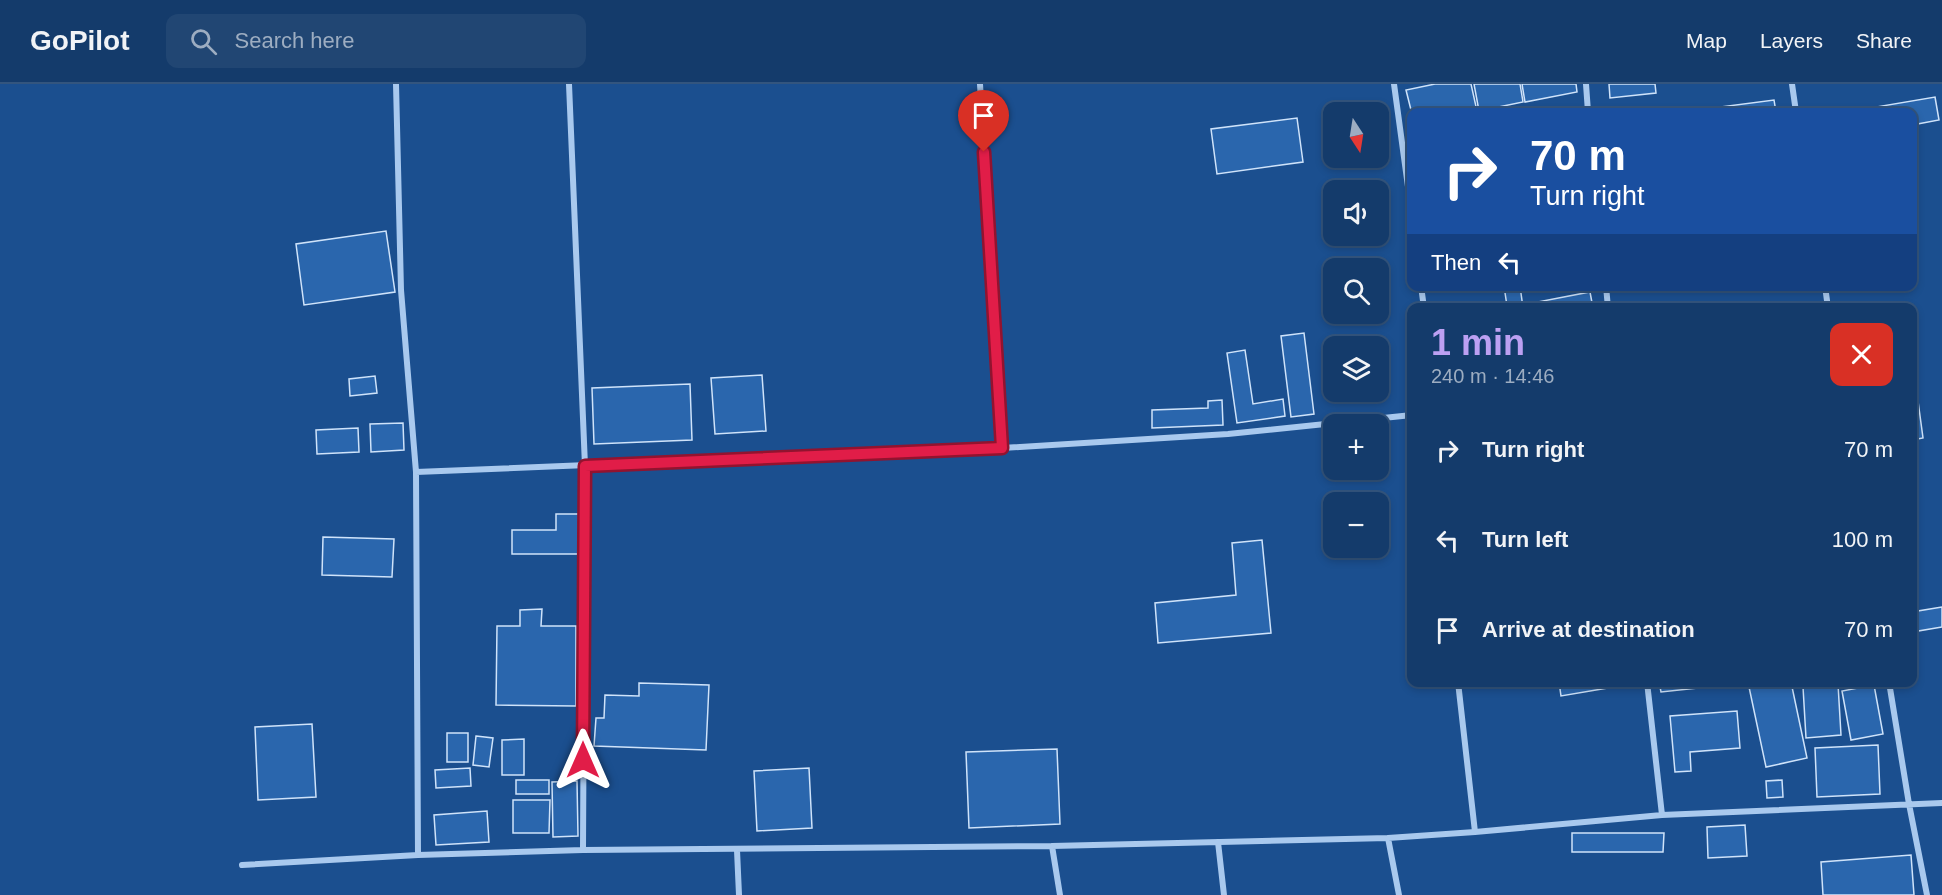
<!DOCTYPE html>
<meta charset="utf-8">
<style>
body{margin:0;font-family:Helvetica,sans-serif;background:#214673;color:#f1f3f6;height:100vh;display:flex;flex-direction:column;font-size:22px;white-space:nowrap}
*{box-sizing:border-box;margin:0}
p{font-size:20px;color:#9dadc1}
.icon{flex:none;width:33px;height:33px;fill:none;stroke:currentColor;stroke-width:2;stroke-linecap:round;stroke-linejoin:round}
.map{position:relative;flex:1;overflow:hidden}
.sheet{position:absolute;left:1407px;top:219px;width:510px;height:384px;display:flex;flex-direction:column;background:#143b6b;border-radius:12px;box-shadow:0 3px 9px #0003,0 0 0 2px #33557e}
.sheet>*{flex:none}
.guide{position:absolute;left:1407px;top:24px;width:510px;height:183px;border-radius:12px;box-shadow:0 3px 9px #0003,0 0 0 2px #33557e;background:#1a4fa0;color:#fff;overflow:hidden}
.needle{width:39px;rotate:168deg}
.buttons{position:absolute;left:1323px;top:18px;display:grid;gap:12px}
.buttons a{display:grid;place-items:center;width:66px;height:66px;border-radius:12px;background:#143b6b;box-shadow:0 3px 9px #0003,0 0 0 2px #33557e;font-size:30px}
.pin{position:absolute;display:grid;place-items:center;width:51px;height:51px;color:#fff;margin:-62px -26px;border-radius:50% 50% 50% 0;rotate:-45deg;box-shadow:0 0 6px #0007}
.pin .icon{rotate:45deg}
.me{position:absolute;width:66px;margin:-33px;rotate:0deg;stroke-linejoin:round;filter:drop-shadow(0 0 4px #0008)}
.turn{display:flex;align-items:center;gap:21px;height:126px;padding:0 24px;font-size:27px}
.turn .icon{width:78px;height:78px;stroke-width:2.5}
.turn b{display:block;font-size:42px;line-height:51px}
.then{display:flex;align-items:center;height:57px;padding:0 24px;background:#0003;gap:12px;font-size:22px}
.round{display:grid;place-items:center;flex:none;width:63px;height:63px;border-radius:12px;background:#214673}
.summary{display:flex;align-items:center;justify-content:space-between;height:102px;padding:0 24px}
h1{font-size:36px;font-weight:700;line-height:45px;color:#bca0f2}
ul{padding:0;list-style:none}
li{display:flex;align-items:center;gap:18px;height:90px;padding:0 24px}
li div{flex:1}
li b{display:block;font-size:22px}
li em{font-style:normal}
header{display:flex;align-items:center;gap:36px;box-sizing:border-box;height:84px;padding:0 30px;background:#143b6b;border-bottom:2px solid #33557e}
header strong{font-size:28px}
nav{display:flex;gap:33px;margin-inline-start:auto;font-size:21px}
.search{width:420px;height:54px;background:#214673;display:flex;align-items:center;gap:15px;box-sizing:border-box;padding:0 21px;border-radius:12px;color:#9dadc1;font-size:22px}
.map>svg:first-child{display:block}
.building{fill:#2a66ad;stroke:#cfe3fa;stroke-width:1.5}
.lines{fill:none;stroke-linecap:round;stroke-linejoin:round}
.street{stroke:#a9c9ee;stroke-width:6}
.route-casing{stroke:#92132f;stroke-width:15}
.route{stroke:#e11d48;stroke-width:10}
</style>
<header>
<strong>GoPilot</strong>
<div class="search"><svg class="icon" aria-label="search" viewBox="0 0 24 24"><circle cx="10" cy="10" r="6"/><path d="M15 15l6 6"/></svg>Search here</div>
<nav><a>Map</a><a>Layers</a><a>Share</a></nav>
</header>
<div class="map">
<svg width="1942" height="811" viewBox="0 0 1942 811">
<rect width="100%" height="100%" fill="#1b4f8f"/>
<path class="building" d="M1435,0H1471L1477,27L1469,28H1412V30L1406,6Z
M1474,0H1520L1523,18L1479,27Z
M1522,0H1576L1577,8L1525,18Z
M1609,0H1655L1656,9L1610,14Z
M1935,13L1939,36L1912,41V28H1877L1876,23Z
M1774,16L1776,28H1682Z
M1297,34L1303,78L1217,90L1211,45Z
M1388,54L1389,72L1378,73V55Z
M1334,59V74H1377L1330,78L1328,60Z
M386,147L395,208L304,221L296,160Z
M1431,202H1457L1432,207Z
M1504,202H1520L1523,224H1496L1507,222Z
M1590,208L1593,224H1527V220Z
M1304,249L1314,330L1291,333L1281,252Z
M1245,266L1253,320L1283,315L1285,332L1237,339L1227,269Z
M762,291L766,347L715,350L711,294Z
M375,292L377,309L350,312L349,295Z
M690,300L692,356L594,360L592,304Z
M1222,316L1223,341L1152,344V326L1208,324V317Z
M1918,317L1923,354L1912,356V318Z
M403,339L404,366L371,368L370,340Z
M358,344L359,368L317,370L316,346Z
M556,430H581L580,470H512V446H556Z
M323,453L394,455L392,493L322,491Z
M1262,456L1271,549L1158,559L1155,519L1236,511L1232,459Z
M1942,523V543L1912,548V528Z
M542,525L541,542H576V622L496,621L497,542H520V526Z
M1559,598H1637V599L1561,612Z
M1659,598H1745V599L1661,608Z
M1773,598H1791L1807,674L1766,683L1749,603Z
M639,599L709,601L706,666L594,662L596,634H604L605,611L639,612Z
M1838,600L1841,651L1806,654L1803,603Z
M1874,601L1883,650L1851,656L1842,607Z
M1737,627L1740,664L1690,668L1691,687L1675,688L1670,632Z
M312,640L316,713L258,716L255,643Z
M447,649H468V678H447Z
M476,652L493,654L489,683L473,681Z
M524,655V691H502V656Z
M1878,661L1880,710L1817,713L1815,664Z
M1057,665L1060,740L969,744L966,668Z
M470,684L471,702L436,704L435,686Z
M809,684L812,744L757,747L754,687Z
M516,696H549V710H516Z
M1782,696L1783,713L1767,714L1766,697Z
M577,697L578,752L553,753L552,698Z
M513,716H550L549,749H513Z
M487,727L489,758L436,761L434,731Z
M1745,741L1747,772L1708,774L1707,743Z
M1572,749H1664L1663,768H1572Z
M1911,771L1914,811H1823L1821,778Z"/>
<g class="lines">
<path class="street" d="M396,0L401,206L416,388L418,771
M569,0L585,382L583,766
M980,0L1002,364
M1394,0L1412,132
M1586,0L1588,28
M1792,0L1796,28
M1421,202L1424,224
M1606,202L1608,224
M1825,202L1828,224
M416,388L1002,364L1228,350L1412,331
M1458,598L1475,748
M1647,598L1662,731
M1889,598L1909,720L1927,811
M1388,754L1399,811
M1218,758L1224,811
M1052,762L1060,811
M737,766L739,811
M242,781L418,771L583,766L1052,762L1388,754L1475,748L1662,731L1942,719"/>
</g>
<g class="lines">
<g class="route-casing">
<path id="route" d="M583,676L585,382L1002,364L984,68"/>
</g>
<use href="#route" class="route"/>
</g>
</svg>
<div class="buttons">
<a><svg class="needle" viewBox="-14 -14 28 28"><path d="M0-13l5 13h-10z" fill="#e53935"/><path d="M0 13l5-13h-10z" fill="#9dadc1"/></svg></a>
<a><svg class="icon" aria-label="sound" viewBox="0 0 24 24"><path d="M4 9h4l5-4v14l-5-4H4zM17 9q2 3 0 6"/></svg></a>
<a><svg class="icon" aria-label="search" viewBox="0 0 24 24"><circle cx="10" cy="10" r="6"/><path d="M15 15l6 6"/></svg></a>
<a><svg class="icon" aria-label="layers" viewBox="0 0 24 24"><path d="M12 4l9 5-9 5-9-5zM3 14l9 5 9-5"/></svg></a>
<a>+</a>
<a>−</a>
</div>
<div class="pin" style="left:984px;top:68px;background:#d93025"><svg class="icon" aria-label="arrive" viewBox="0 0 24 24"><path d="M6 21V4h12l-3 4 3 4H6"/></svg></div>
<svg class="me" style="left:583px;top:676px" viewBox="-20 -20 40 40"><path d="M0-17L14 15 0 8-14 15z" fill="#e11d48" stroke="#fff" stroke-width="4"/></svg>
<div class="guide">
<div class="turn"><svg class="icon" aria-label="right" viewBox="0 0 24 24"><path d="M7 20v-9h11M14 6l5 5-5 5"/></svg><div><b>70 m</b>Turn right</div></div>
<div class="then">Then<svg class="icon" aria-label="left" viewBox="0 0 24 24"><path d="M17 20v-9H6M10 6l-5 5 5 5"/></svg></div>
</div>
<section class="sheet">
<div class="summary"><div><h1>1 min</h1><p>240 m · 14:46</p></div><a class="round" style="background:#d93025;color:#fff"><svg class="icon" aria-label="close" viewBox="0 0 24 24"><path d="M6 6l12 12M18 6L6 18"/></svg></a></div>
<ul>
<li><svg class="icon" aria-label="right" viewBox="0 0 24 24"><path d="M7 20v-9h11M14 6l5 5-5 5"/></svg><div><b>Turn right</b></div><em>70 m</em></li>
<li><svg class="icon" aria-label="left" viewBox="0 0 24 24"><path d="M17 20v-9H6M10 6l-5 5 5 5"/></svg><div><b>Turn left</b></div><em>100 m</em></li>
<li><svg class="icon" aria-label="arrive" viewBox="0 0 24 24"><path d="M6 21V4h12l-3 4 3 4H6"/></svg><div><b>Arrive at destination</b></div><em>70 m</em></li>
</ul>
</section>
</div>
